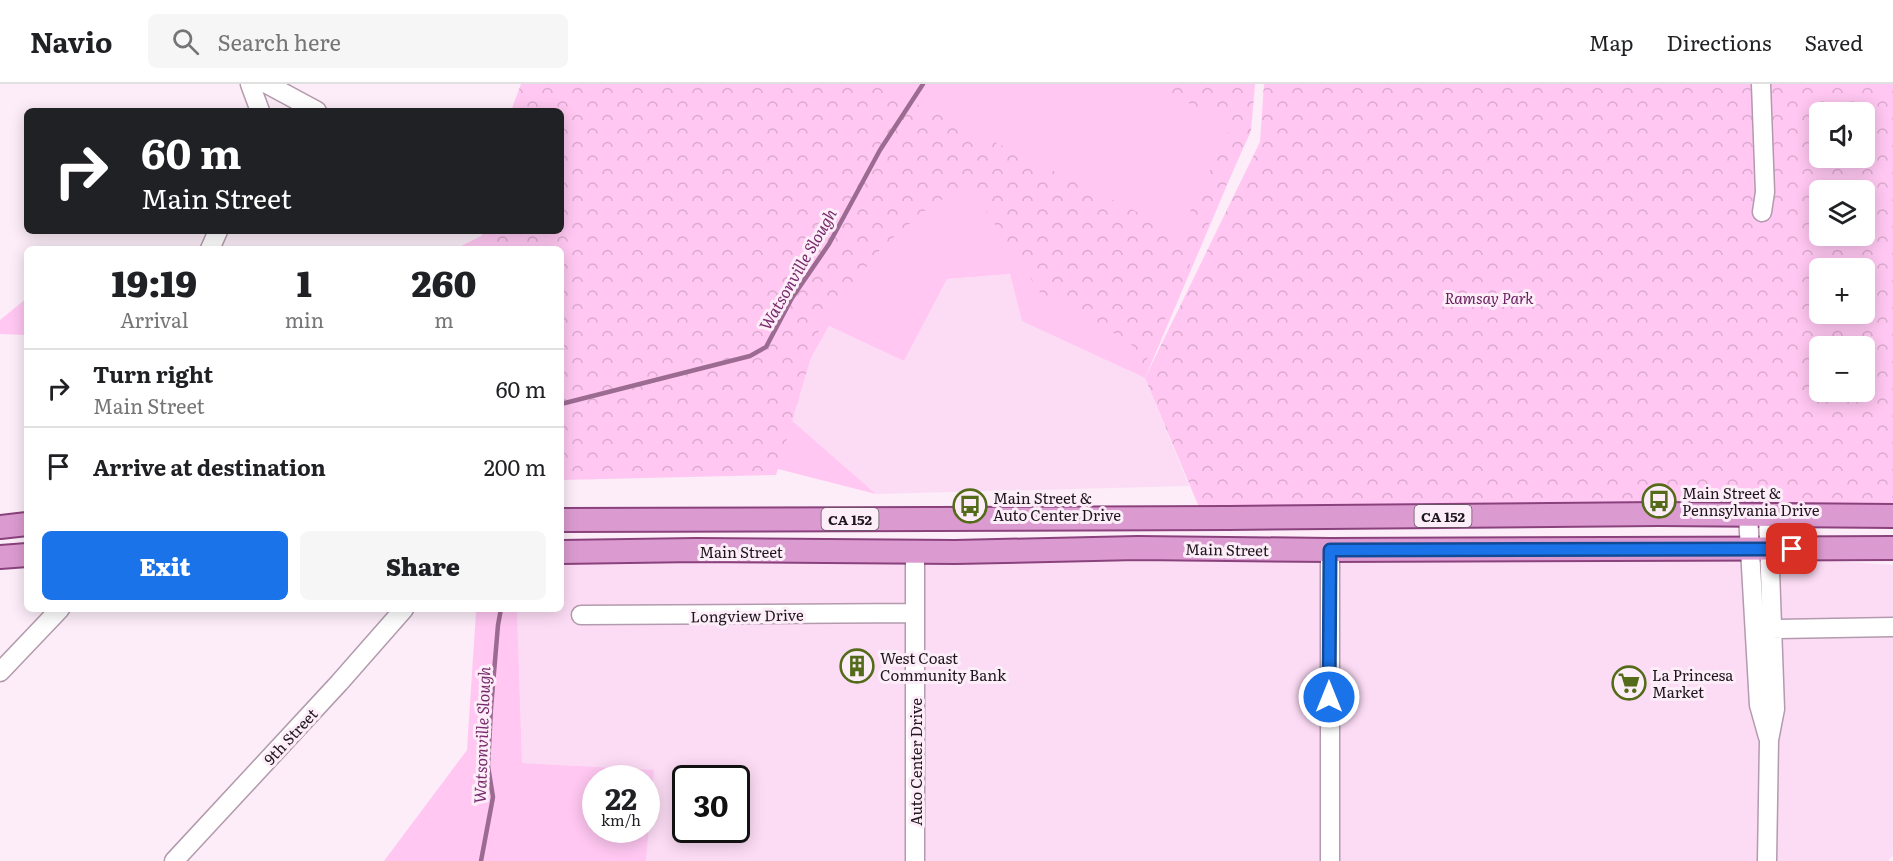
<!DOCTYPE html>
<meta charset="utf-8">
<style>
body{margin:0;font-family:Literata,serif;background:#f6f6f6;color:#202124;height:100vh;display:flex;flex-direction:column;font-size:22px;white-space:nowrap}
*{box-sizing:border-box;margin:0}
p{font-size:20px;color:#757577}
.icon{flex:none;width:33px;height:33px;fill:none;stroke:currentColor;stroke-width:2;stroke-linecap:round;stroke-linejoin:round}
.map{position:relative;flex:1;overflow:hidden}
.details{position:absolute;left:24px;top:162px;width:540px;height:366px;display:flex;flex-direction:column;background:#fff;border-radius:9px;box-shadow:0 3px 15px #0003}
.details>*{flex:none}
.guide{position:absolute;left:24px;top:24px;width:540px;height:126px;border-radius:9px;box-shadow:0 3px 15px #0003;background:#202124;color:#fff;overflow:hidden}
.tools{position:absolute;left:1809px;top:18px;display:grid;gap:12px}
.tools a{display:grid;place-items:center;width:66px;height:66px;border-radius:9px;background:#fff;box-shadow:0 3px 15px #0003;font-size:30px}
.speed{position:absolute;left:582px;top:681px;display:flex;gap:12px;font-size:30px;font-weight:700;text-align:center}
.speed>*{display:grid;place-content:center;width:78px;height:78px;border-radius:50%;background:#fff;box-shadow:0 3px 15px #0003;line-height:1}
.speed small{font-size:15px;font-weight:400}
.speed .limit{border:3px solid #111;border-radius:9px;background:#fff;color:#111}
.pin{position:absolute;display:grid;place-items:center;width:51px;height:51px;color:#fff;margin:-26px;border-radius:12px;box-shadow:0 3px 9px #0006}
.me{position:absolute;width:66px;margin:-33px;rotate:0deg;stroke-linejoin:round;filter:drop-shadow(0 0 4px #0008)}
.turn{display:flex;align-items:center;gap:21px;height:126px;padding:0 18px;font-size:27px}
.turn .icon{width:78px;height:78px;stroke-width:2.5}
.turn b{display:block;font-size:42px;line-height:51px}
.eta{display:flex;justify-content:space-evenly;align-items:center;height:102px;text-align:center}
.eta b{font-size:36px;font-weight:800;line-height:42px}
.button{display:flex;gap:12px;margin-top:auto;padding:12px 18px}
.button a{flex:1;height:69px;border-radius:9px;background:#1a73e8;color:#fff;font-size:24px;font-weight:800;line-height:69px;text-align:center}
.button a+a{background:#f6f6f6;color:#202124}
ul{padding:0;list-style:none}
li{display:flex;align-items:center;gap:18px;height:78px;padding:0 18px;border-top:2px solid #e0e0e0}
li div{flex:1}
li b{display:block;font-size:22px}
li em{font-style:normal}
header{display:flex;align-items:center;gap:36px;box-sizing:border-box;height:84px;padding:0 30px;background:#fff;border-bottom:2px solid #e0e0e0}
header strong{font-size:28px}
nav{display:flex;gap:33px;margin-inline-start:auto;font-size:21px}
.search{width:420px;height:54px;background:#f6f6f6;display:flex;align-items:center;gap:15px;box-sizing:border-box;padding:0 21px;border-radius:9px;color:#757577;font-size:22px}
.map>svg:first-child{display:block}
.built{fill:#fcdcf5;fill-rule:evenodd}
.grass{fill:#ffc7f2;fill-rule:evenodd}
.forest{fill:url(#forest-crowns);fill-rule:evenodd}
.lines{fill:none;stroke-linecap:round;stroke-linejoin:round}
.stream{stroke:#9c6b92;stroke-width:4.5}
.minor-casing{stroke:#b39aad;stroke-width:21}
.major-casing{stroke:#8a427d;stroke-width:26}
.minor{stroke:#fff;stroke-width:18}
.major{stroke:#db9bd0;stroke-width:22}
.route-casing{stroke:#114b97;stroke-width:15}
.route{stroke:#1a73e8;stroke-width:10}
.labels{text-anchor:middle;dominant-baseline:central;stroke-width:6;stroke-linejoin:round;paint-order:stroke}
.shield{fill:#fcedf8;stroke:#61565f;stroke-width:1.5}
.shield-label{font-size:14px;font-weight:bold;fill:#1f161d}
.park-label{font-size:15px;font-style:italic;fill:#65185a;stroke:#fcedf8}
.poi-label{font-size:15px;fill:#1f161d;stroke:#fcedf8;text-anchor:start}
.street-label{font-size:15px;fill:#1f161d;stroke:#fcedf8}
.water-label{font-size:16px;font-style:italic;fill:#772b6c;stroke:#fcedf8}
</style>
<header>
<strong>Navio</strong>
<div class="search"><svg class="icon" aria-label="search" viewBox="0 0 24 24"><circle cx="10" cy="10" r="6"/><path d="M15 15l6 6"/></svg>Search here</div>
<nav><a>Map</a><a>Directions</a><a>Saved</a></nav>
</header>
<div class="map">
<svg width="1893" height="777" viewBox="0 0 1893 777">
<defs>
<pattern id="forest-crowns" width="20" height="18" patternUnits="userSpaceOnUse" patternTransform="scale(1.5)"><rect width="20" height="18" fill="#ffc7f2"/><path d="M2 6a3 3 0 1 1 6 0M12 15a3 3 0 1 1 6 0" fill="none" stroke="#daaacf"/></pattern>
</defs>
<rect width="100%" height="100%" fill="#fcedf8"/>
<path class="built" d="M1011,190L1129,287L1145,294L1189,402L876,410L781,327L829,242L904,277L947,195Z
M1739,471L1893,481V771L1888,777H646L653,686L522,679L517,525H561V477L1126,478ZM686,694H736V746H686Z"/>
<path class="grass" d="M559,0H1249L1247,54L1145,294L1022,237L1010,190L947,195L904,277L829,242L781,327L876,410L778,385L561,391V165H455L481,152L483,147H561Z
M27,214V251L0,250V236Z
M491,525H517L522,679L654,686L646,777H384L467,666L476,528ZM596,694H646V746H596Z"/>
<path class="forest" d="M521,0H876L1180,149L1231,41L1152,0H1255L1251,47L1143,284L1133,262L1075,224L1043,213L968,100L928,124L882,163L820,243L776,391L561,396V165H469L490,153L487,147H561V27H511Z
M1264,0H1893V422L1201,428L1145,294L1260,58ZM1820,28H1864V74H1820ZM1820,106H1864V152H1820ZM1820,184H1864V230H1820ZM1820,262H1864V308H1820Z"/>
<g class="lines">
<path class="stream" d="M561,320L750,272L766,263L792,214L829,160L880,66L923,0
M481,777L493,713L488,682L491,624L498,541L501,525"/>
<g class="minor-casing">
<path id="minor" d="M250,0L260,27
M267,0L317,27
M1761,0L1765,108L1762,128
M210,165L218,147
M1748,431L1759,621L1768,653
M581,531L914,529
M1772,545L1893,543
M0,588L60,525
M174,777L339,599L404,525
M915,777V468
M1330,777V466
M1767,777L1769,656L1775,625L1768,431"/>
</g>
<g class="major-casing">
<path id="major" d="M561,436L1229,434L1659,430L1893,432
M0,443L27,440
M561,468L696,466L955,468L1138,464L1330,466L1893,464
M0,473L27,471"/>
</g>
<use href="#minor" class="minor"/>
<use href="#major" class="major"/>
</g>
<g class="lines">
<g class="route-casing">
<path id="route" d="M1329,613L1330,466L1792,465"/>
</g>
<use href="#route" class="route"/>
</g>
<defs>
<g id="bus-ring" transform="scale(1.725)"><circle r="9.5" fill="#fcedf8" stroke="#546b1a" stroke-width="1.5"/><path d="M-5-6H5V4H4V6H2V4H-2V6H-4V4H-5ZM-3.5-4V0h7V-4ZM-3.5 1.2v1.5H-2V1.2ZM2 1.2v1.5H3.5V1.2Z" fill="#546b1a"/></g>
<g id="building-ring" transform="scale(1.725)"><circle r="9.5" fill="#fcedf8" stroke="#546b1a" stroke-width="1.5"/><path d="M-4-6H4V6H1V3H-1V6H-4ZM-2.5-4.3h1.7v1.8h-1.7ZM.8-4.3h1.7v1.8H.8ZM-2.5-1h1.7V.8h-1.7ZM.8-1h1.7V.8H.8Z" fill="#546b1a"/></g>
<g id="supermarket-ring" transform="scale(1.725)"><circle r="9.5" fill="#fcedf8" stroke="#546b1a" stroke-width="1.5"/><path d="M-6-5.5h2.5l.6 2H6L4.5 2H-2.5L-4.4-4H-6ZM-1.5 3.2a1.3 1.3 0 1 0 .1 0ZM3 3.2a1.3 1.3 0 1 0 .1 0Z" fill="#546b1a"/></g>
</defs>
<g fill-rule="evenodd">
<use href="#bus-ring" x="1659" y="417"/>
<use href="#bus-ring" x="970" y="422"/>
<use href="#building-ring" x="857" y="582"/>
<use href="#supermarket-ring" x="1629" y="599"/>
</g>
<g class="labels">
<g class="shield">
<rect x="1414.5" y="421" width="57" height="22" rx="4.5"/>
<rect x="821.5" y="424" width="57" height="22" rx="4.5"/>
</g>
<g class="shield-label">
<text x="1443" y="432">CA 152</text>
<text x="850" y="435">CA 152</text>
</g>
<g class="park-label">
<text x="1489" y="213">Ramsay Park</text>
</g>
<g class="poi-label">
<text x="1682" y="408">Main Street &amp;<tspan x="1682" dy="17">Pennsylvania Drive</tspan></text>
<text x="993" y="413">Main Street &amp;<tspan x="993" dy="17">Auto Center Drive</tspan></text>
<text x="880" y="573">West Coast<tspan x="880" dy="17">Community Bank</tspan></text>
<text x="1652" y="590">La Princesa<tspan x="1652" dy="17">Market</tspan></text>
</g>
<g class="street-label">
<text transform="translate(1227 465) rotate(1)">Main Street</text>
<text x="741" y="467">Main Street</text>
<text transform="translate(747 531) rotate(-1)">Longview Drive</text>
<text transform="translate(290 652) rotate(-47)">9th Street</text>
<text transform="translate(915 678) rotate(-90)">Auto Center Drive</text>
</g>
<g class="water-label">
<text transform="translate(797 185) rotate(-60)">Watsonville Slough</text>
<text transform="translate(481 651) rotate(-88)">Watsonville Slough</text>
</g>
</g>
</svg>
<div class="tools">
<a><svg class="icon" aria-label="sound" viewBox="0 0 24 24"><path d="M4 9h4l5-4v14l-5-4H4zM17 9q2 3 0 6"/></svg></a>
<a><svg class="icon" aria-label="layers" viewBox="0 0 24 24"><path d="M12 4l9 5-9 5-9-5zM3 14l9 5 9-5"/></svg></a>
<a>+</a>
<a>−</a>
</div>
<div class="speed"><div>22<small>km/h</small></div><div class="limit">30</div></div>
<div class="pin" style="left:1792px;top:465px;background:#d93025"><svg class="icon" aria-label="arrive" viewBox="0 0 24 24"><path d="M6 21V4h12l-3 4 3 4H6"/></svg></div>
<svg class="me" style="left:1329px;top:613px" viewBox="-20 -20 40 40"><circle r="17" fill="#1a73e8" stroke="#fff" stroke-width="3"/><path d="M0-11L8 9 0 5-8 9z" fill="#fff"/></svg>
<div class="guide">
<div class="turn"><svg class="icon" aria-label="right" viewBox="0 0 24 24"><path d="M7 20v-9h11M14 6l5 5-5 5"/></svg><div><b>60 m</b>Main Street</div></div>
</div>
<section class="details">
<div class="eta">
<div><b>19:19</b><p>Arrival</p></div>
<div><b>1</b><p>min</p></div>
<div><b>260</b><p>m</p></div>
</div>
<ul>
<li><svg class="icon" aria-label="right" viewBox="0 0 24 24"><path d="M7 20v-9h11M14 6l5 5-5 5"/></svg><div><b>Turn right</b><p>Main Street</p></div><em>60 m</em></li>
<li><svg class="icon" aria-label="arrive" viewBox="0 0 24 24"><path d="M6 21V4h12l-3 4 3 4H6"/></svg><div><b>Arrive at destination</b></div><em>200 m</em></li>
</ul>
<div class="button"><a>Exit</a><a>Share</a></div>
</section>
</div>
